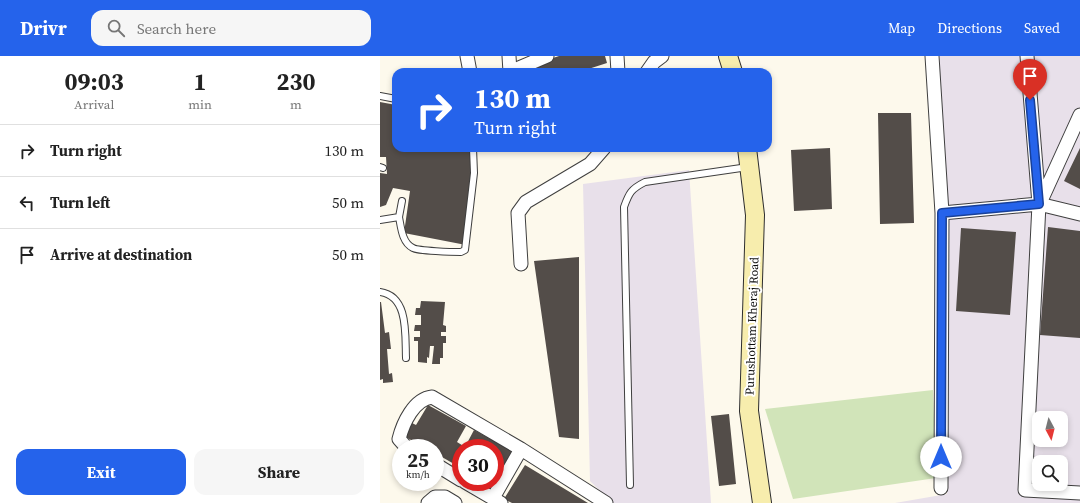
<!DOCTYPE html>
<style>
body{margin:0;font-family:"Source Serif 4",serif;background:#f6f6f6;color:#222;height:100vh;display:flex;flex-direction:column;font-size:15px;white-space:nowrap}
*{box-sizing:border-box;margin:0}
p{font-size:13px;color:#767676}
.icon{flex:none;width:22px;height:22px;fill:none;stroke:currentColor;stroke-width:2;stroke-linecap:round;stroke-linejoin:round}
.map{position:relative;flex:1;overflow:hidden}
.panel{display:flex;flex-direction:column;background:#fff;width:380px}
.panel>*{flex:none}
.top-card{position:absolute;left:12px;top:12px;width:380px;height:84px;border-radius:12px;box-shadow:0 2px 6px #0003;background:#2563eb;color:#fff;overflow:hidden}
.needle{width:26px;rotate:173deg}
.fabs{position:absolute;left:652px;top:355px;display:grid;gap:8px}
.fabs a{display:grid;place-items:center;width:36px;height:36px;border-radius:8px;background:#fff;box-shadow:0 2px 6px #0003;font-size:20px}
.speed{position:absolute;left:12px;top:383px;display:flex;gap:8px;font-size:20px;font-weight:700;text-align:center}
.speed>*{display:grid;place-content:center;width:52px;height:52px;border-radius:50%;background:#fff;box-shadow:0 2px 6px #0003;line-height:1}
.speed small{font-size:10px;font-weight:400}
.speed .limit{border:6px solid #d22;background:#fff;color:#111}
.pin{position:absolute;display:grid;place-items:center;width:34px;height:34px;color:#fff;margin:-41px -17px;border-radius:50% 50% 50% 0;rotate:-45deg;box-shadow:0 0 4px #0007}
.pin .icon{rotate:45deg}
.me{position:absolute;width:44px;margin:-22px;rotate:0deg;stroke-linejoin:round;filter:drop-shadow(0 0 3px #0008)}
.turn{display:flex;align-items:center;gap:14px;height:84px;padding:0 16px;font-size:18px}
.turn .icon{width:52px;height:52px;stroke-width:2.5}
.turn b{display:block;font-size:28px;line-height:34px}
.eta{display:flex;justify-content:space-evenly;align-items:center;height:68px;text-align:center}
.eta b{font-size:24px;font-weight:700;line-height:28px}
.button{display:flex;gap:8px;margin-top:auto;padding:8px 16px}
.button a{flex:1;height:46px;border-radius:12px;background:#2563eb;color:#fff;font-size:16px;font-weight:700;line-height:46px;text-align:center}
.button a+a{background:#f6f6f6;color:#222}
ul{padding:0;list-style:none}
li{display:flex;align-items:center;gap:12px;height:52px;padding:0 16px;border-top:1px solid #e0e0e0}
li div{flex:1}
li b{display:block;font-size:15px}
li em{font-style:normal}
header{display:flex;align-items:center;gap:24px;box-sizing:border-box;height:56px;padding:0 20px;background:#2563eb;color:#fff}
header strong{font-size:19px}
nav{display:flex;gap:22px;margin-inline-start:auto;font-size:14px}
.search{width:280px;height:36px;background:#f6f6f6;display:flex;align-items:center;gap:10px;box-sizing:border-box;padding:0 14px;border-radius:12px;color:#767676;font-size:15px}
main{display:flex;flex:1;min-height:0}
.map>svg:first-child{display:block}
.industrial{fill:#e8e0ea;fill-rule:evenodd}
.green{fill:#d1e4b9}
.building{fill:#534d49}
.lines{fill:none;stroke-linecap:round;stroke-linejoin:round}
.lane-casing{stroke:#3f3f3f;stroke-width:8}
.street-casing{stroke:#3f3f3f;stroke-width:15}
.secondary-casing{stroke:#2e2e2e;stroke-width:20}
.lane{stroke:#fff;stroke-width:6}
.street{stroke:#fff;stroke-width:13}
.secondary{stroke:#f7edad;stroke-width:18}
.route-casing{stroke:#184099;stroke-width:10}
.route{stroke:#2563eb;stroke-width:7}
.labels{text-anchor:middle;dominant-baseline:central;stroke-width:4;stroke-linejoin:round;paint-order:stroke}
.street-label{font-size:12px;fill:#0c0c0c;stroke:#fff}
</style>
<header>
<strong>Drivr</strong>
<div class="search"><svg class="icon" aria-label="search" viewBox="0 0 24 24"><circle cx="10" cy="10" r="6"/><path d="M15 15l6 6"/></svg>Search here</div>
<nav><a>Map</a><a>Directions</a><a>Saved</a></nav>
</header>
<main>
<section class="panel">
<div class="eta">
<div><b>09:03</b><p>Arrival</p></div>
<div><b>1</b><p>min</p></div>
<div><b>230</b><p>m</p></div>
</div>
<ul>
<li><svg class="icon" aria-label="right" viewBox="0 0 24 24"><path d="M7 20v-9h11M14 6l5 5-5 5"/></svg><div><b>Turn right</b></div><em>130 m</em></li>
<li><svg class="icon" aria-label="left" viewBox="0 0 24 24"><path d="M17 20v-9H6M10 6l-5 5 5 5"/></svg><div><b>Turn left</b></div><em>50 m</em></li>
<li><svg class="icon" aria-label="arrive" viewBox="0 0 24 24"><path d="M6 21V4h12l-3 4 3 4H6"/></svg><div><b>Arrive at destination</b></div><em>50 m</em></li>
</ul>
<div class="button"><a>Exit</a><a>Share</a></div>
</section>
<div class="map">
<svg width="700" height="447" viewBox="0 0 700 447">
<rect width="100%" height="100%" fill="#fdf9ec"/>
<path class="industrial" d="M555,0H700V447H515L567,438L568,175ZM659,362H681V384H659ZM659,406H681V428H659Z
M309,114L331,447H232L210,425L203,128Z"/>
<path class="green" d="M553,334L556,422L413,443L385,353Z"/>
<path class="building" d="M179,0H225L227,7L199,16H145L143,12Z
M0,46L16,49V92H91V122L86,189L24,177L30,135L13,132L6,149L0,151V117L7,118L6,101H0Z
M498,57H531L534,167L500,168Z
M450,92L452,153L414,155L411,94Z
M700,92V133L684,125Z
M668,171L700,175V282L660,279Z
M581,172L636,176L630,259L576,255Z
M199,201V383L179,381L154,205Z
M41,245L65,246L63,269L66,270V276H61V280H66V287H63V302H60V308H52L54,290H50L49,302L47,301V307L38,306V285H34V281H40V275H34L35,269H41V259H35L36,252H40Z
M0,246H1L5,277L9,276L11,293H7L9,318L12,317L13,326L3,327V323L0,324Z
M48,349L86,370L77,386L85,391L94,374L132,395L120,416L124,418L117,431L107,426H115V392H81V412L55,397V392H45L24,380L32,367L36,369Z
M349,358L356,428L339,430L331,360Z
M145,409L208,447H132L124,443Z"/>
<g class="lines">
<g class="lane-casing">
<path id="lane" d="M0,40L16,43
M0,111L3,112
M19,161C21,171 22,187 33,192C38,195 73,196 81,196L85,194L94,117L93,92
M0,164L19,161L22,145
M0,236C29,240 25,279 26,302
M250,429L244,151C249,137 251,133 265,126L368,111"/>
</g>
<g class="street-casing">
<path id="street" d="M87,0L90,16
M129,0L130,16
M237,0L238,16
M552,0L562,157L659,148L700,158
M647,0L659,148L645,434L700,437
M139,16V12L167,0
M267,16L274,6L282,0
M660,147L700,59
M141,208L138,157L146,146L210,108L224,92
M27,392L19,383C23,367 34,343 52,341L141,393L226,447
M55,408L81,424
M85,426L121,447
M561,432L562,157
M113,442L141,393
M48,447L55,441H65L75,447"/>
</g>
<g class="secondary-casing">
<path id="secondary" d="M348,0L353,16
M367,92L375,159L369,355L382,447"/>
</g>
<use href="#lane" class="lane"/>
<use href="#street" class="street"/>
<use href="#secondary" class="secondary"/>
</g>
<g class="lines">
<g class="route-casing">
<path id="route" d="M561,401L562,157L659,148L650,44"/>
</g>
<use href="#route" class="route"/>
</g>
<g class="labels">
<g class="street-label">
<text transform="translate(372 270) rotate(-88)">Purushottam Kheraj Road</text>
</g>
</g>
</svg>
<div class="fabs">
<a><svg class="needle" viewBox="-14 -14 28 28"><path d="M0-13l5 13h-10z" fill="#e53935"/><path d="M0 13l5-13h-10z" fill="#767676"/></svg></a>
<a><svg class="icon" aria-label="search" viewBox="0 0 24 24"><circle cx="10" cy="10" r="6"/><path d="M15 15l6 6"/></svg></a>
</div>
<div class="speed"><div>25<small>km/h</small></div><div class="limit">30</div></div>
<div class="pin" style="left:650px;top:44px;background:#d93025"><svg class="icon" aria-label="arrive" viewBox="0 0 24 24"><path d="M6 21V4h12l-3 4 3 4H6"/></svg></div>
<svg class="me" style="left:561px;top:401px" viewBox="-20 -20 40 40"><circle r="19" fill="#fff"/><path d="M0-13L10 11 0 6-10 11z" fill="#2563eb"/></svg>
<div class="top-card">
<div class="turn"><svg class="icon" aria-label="right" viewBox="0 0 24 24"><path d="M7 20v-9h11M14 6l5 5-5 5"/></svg><div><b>130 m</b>Turn right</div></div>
</div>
</div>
</main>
